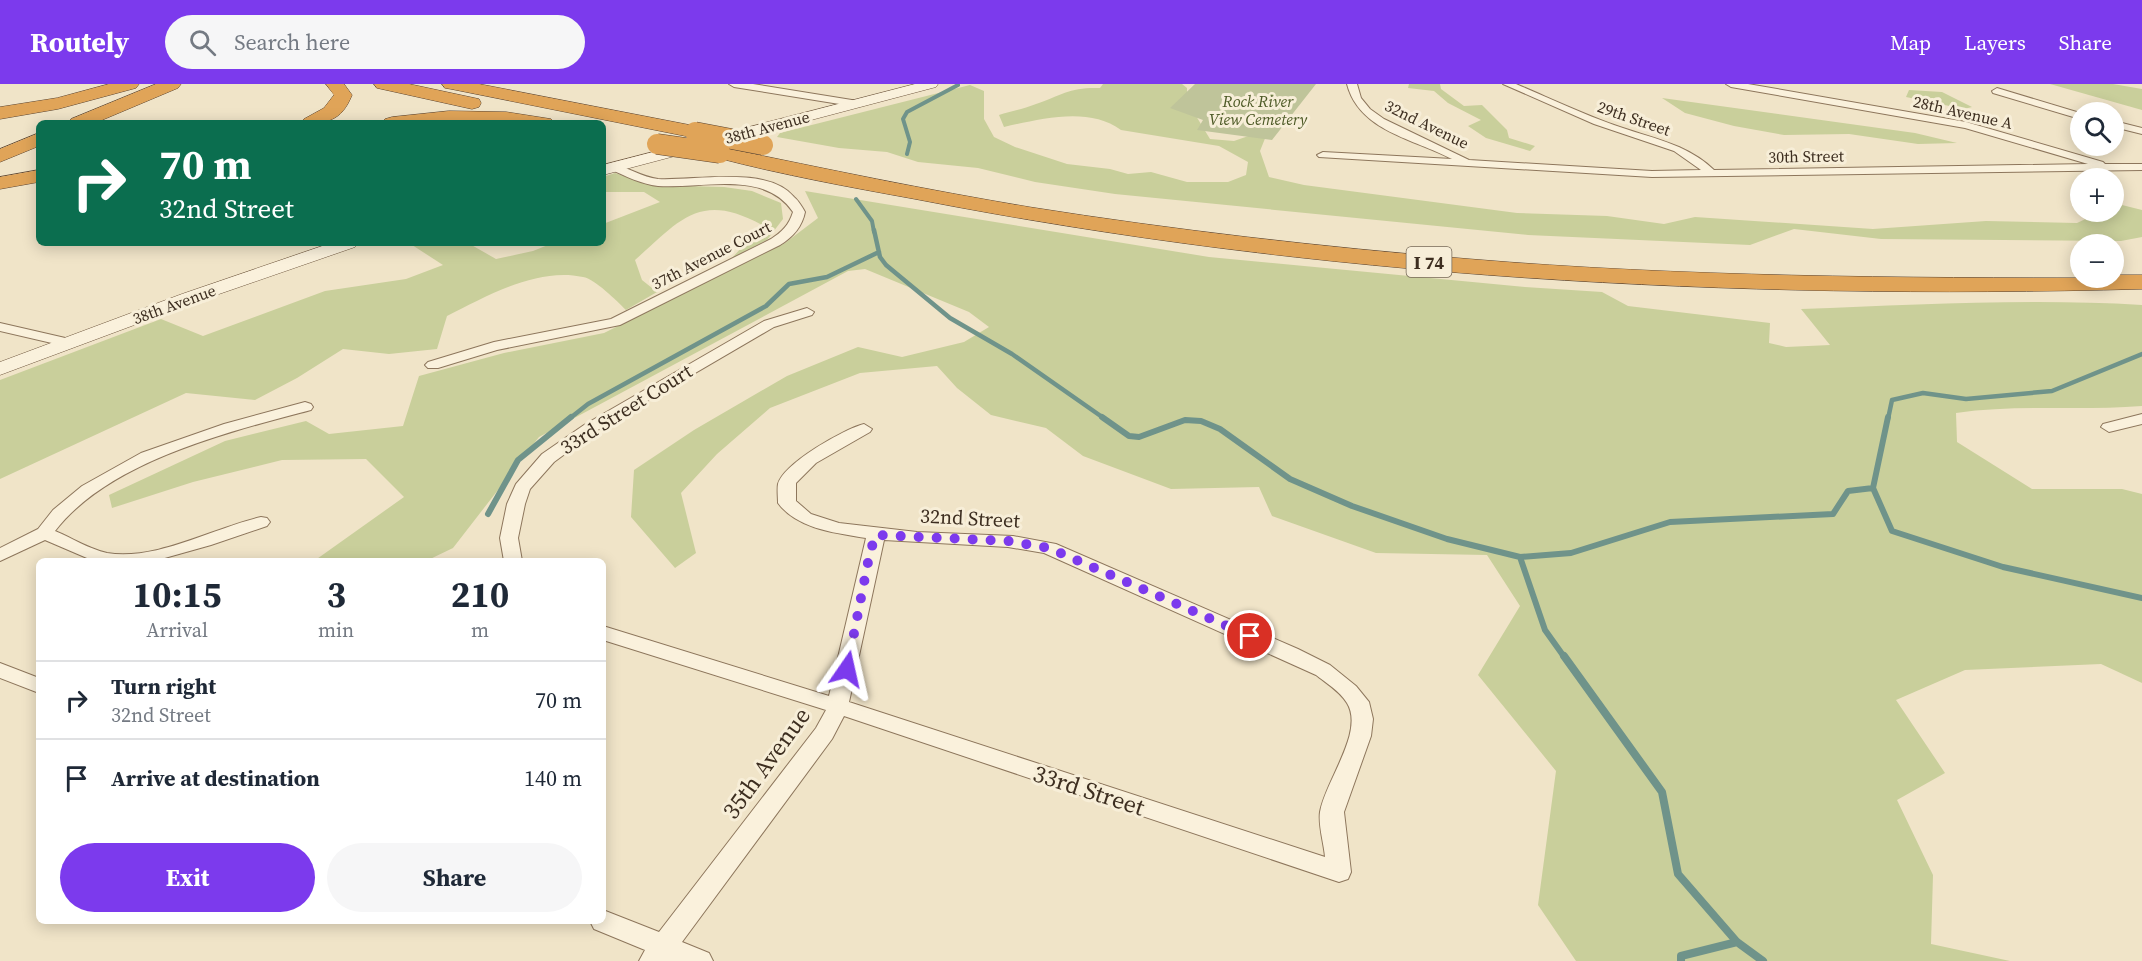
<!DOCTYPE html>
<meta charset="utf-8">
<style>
body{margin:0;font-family:"Source Serif 4",serif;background:#f6f6f7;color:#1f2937;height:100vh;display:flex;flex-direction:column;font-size:22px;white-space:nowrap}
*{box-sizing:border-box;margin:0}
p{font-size:20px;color:#747a83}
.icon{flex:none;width:33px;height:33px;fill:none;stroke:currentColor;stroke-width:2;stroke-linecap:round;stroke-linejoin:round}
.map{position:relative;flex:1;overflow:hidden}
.panel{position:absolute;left:36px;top:474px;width:570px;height:366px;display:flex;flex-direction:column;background:#fff;border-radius:9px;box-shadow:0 3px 15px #0003}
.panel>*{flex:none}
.banner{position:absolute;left:36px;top:36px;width:570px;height:126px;border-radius:9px;box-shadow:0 3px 15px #0003;background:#0b6e4f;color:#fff;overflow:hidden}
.controls{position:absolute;left:2070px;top:18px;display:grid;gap:12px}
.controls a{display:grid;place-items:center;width:54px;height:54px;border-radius:50%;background:#fff;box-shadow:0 3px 15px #0003;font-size:30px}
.pin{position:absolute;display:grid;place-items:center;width:51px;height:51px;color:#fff;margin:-26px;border:3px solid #fff;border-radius:50%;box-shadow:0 2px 6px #0007}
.me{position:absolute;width:66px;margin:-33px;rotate:11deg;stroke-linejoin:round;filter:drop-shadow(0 0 4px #0008)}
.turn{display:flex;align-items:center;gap:21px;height:126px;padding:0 24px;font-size:27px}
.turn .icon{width:78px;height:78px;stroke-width:2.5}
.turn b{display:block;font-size:42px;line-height:51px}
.eta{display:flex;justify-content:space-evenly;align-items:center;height:102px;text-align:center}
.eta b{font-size:36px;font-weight:700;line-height:42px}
.primary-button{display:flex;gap:12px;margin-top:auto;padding:12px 24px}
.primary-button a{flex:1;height:69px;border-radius:36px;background:#7c3aed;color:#fff;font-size:24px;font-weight:700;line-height:69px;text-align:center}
.primary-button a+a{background:#f6f6f7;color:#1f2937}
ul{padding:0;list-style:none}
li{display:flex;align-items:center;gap:18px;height:78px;padding:0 24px;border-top:2px solid #e0e1e3}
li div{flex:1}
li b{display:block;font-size:22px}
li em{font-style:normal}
header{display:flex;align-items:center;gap:36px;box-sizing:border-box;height:84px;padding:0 30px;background:#7c3aed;color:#fff}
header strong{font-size:28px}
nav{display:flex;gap:33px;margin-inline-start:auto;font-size:21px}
.search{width:420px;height:54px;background:#f6f6f7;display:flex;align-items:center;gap:15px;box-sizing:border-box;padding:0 21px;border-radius:33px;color:#747a83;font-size:22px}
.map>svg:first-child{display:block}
.green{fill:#c9cf9b}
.cemetery{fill:#bfc49a}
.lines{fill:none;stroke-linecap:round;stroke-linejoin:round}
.stream-far3{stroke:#6f938a;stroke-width:4}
.stream-far2{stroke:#6f938a;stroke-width:4.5}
.stream-far1{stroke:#6f938a;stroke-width:6}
.stream{stroke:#6f938a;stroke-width:8}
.street-casing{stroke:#8d765c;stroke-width:2}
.secondary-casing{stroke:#6f573f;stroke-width:1}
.highway-casing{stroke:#5b4430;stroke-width:1}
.street{fill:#faf1dc;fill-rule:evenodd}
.secondary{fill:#faf1dc;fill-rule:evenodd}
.highway{fill:#e0a458;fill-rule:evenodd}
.highway-bridge-casing{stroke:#5b4430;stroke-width:21;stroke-linecap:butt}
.highway-bridge{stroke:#e0a458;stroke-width:20}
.route{stroke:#7c3aed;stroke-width:10;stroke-dasharray:0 18}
.labels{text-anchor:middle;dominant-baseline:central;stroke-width:6;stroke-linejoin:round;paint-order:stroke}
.far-park-label{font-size:16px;font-style:italic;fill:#4d5a26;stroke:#f7eed8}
.far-street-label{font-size:16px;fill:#3d2e20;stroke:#f7eed8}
.shield{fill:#f7eed8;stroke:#756857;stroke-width:1.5}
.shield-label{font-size:18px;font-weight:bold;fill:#3d2e20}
.street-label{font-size:20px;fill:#3d2e20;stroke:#f7eed8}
.near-street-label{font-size:24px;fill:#3d2e20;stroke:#f7eed8}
</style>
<header>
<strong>Routely</strong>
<div class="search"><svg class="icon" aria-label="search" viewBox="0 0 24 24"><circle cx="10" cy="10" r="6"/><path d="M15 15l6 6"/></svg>Search here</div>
<nav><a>Map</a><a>Layers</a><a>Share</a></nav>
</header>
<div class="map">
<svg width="2142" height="877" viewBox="0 0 2142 877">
<rect width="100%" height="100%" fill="#f0e4c8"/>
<path class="green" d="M1103,0H1182L1187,4V17L1210,55L1234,57L1257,49L1266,52L1260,67L1269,93L1304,101L1517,129L1607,132L1664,140L1695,133L1873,145L1986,137L2077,139L2094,131L2093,128H2114V119L2142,126V153L2121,157L1881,155L1794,145L1750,161L1528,151L1115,110L1035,98L978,84L918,78L887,68L839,64L777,53L780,49L970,1L984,7V35L994,53L1015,63L1067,80L1110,85L1128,90L1151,88L1187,98H1228L1246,91L1248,78L1219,62L1121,46C1089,22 1040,35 1004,43L999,31C1011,27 1024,25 1036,20C1062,11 1070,3 1100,4Z
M1409,0H1440L1441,5L1464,22L1482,21L1507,46L1509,54L1535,62L1530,67L1486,54L1468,42L1481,36L1448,19L1434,7L1408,4Z
M2050,0H2113L2142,5V26Z
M1909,6L1942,8L1972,23L1964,25L1906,13Z
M1662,14L1915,49L1957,59L1918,60L1849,50L1784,51L1734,42L1685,29Z
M615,89L651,101L724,103L752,107L781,119L783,135L767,156L732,174L762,141C700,107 680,136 635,176L642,196L657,208L626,226C617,217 595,195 583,193C537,183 487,212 447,232L437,265L389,270L343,265L297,294L255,316L186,309L0,395V296L161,235L203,252L325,207L406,195L443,181L409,159H468L496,175L533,167L553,159H603V140L660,118L644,108H603V93Z
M805,107L1209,173L1525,203L1602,208L1628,222L1770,239L1769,259L1786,263L1830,261L1801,225C1914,221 2029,214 2142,221V322C2080,327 2017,320 1956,329L1957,358L2032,405H2122L2142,410V599L2101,580L1965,586L1896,616L1945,689L1897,716L1933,791L1931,860L2010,877H1576L1538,821L1556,687L1478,591L1520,522L1487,471L1376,469L1272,432L1259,403L1171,405L1083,372L1046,344L991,331L957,304L937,282L860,289L770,324L717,370L681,409L696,469L675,484L631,433L634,386L694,346L787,292L858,263L902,273L964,258L989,243L969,228L865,185L848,187L539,353L453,464L426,477H314L404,413L366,375L282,376L193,398L112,424L109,411L225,357L306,337L329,350L403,342L419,292L504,269L604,249L785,159L818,134Z"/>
<path class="cemetery" d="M1195,0H1316L1272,56L1197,46L1203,36L1170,24Z"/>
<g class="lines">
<path class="stream-far3" d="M907,70L910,58L903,35L907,28L958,1
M856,115L872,137L874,148"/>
<path class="stream-far2" d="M874,146L880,173L886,181L950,234L1012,270L1105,335
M569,335L588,320L766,222L789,200L827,193L879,168
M1888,335L1892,316L1923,309L1966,315L2052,307L2142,270"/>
<path class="stream-far1" d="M1102,333L1129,352L1139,353L1185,336L1201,337L1220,345L1290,395L1352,422L1447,455L1520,473L1571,469L1670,438L1833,430L1848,407L1873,404L1892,447L2003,483L2142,514
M1873,404L1888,333
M488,430L518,376L571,333
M1520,473L1545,546L1565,574"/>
<path class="stream" d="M1564,572L1662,708L1678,790L1737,858L1763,877
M1681,877V872L1737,858"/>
<g class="street-casing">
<path id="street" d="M729,0H753L858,17L863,20L858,23L734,3Z
M1347,0H1357L1361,14L1370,25L1384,35L1469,76L1652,87L1701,86L1674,67L1594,40L1503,0H1516C1549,14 1581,29 1614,41C1650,54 1686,59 1714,86L2088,80L1965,44L1731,3L1726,0H1748L1966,38L2103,78L2105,80H2142V86L1652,93L1319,73L1317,71L1323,68L1452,75C1414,55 1359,47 1347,0Z
M1997,4L2080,29V35L1993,9L1992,7Z
M2114,37L2142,44V50L2114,43Z
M614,80C629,84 642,93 658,95C695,97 767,81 794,113C799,117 802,123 805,128C802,143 793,153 780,161L620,241L497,266L438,284H428L425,281L428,278L494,258L611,235L771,155C782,148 789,141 793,128C764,85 702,105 658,102C641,100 625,92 610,85L608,83Z
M807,224L814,228L812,231L774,243L596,347L554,378L530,405L525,420L518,454L522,477H504L500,454L507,420L516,400L542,370L584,341L764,237Z
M0,239L74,256L76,259L69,263L0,247Z
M305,318L311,320L313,323L311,326C228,348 109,377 55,447C72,454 89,465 107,469C157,477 213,444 261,433L267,434L270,438L267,442L211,461L154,477H94L45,456L0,477V464L38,445L53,426L82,402L141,369L224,340Z
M2142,330V340L2109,348L2101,343L2103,340Z
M864,340L872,345L870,348L816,379L796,399V417L811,430L839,439L917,448L1013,452L1056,460L1298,565L1330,581L1356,602L1369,618L1373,635L1371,652L1344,728L1351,788L1348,795L1339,798L844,632L832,655L682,858L709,869L713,877H639L645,866L594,845L590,837H603V826L659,848L816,644L826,626L603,556V542L829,612L866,454C836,449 797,445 778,419C778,413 777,405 778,400C784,379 844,345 864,340ZM884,456L1008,463L1044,469L1316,591C1326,599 1340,607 1347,619C1365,648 1325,697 1320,728C1318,741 1324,760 1325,773L849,618Z
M0,579L39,594V609L0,594Z"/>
</g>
<g class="secondary-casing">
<path id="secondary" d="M915,0H938L936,3L603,91V81Z
M331,159H358L355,163L196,218L0,291V278L182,210Z"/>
</g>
<g class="highway-casing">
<path id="highway" d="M109,0H139L136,4L58,25L0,35V23L57,14Z
M156,0H181L178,4L95,39H68L71,35Z
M326,0H344L352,11C341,38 327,39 301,39L304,35L324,24L334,11Z
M374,0H409L479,15L481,19L479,23L472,25L377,4Z
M442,0H479L695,42L702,44L705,48L702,52L695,54L451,5L445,4Z
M449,27L506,28L551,35L554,39H382L385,35L392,33Z
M39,49V62L0,78V65Z
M725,64C826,85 927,106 1029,123C1174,146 1321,163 1469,175C1683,193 1901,194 2114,194V191H2142V205C1731,216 1319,194 915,115C849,103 783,91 718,74L715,70L718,66Z
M39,86V98L0,105V93Z"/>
</g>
<use href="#street" class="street"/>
<use href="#secondary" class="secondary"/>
<use href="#highway" class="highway"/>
<g class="highway-bridge-casing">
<path id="highway-bridge" d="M695,48L763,61
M657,60L720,69"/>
</g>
<use href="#highway-bridge" class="highway-bridge"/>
</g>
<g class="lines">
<path class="route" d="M847,585L870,468L876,451L1008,457L1049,464L1250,552"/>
</g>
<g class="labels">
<g class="far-park-label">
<text x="1258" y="17">Rock River<tspan x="1258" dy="18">View Cemetery</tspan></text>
</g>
<g class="far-street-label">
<text transform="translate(1963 28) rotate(13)">28th Avenue A</text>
<text transform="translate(1634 34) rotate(19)">29th Street</text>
<text transform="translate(1427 40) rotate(26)">32nd Avenue</text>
<text transform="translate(767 43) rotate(-15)">38th Avenue</text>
<text transform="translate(1806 72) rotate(-1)">30th Street</text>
<text transform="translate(711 171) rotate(-27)">37th Avenue Court</text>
<text transform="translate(174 220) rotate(-20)">38th Avenue</text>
</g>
<rect class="shield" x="1406.5" y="163" width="45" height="30" rx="4.5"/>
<g class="shield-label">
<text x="1429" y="178">I 74</text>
</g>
<g class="street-label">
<text transform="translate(626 325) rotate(-32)">33rd Street Court</text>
<text transform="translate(970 434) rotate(3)">32nd Street</text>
</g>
<g class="near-street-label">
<text transform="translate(766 679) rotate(-54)">35th Avenue</text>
<text transform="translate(1089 706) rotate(18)">33rd Street</text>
</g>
</g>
</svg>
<div class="controls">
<a><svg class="icon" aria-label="search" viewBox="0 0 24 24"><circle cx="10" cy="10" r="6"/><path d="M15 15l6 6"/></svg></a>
<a>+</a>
<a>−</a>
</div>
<div class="pin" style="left:1250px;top:552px;background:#d93025"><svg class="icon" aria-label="arrive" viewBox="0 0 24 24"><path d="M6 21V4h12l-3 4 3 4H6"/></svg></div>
<svg class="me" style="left:847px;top:585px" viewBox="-20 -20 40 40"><path d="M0-17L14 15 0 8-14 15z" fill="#7c3aed" stroke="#fff" stroke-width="4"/></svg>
<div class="banner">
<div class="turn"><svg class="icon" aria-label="right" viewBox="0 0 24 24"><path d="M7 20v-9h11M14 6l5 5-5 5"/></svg><div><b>70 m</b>32nd Street</div></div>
</div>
<section class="panel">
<div class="eta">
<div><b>10:15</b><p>Arrival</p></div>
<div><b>3</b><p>min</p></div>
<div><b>210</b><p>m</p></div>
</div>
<ul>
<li><svg class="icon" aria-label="right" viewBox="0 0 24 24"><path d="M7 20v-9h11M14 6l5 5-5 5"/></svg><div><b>Turn right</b><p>32nd Street</p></div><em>70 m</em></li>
<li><svg class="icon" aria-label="arrive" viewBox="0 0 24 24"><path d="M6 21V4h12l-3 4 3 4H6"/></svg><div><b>Arrive at destination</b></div><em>140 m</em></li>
</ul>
<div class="primary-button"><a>Exit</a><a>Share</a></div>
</section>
</div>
